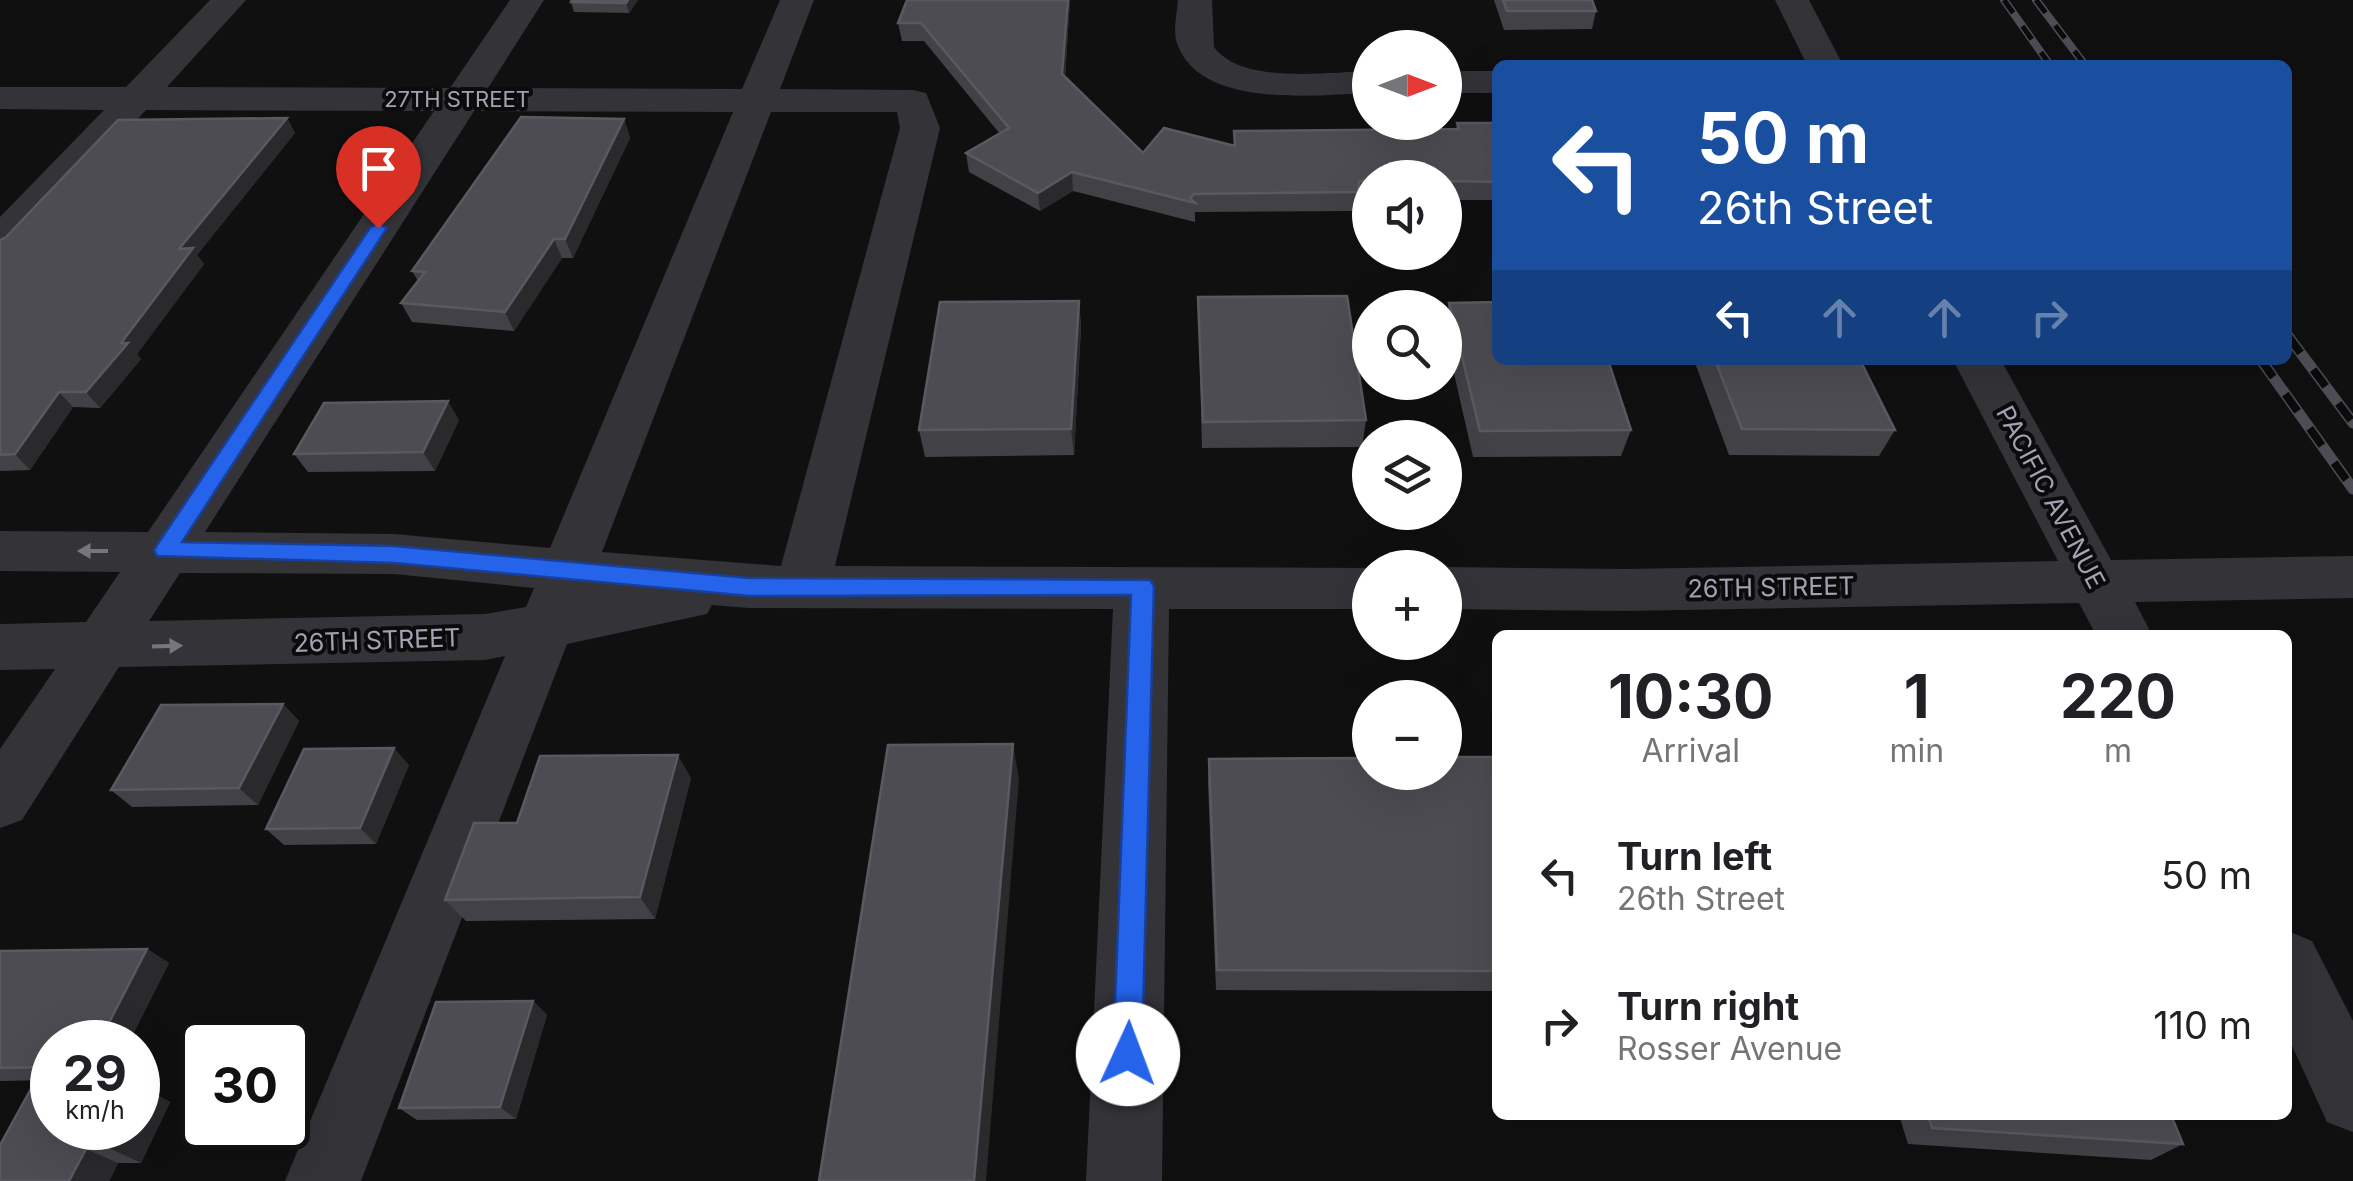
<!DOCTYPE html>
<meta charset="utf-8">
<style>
body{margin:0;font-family:Inter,sans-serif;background:#f2f2f2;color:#202124;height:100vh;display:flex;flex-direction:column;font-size:38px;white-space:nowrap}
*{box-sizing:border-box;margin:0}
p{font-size:32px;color:#757577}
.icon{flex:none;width:55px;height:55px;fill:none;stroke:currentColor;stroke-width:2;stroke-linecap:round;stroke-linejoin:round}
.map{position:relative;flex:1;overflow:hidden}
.drawer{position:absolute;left:1492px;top:630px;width:800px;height:490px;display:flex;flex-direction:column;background:#fff;border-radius:15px;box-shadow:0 10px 40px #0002}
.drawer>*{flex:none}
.top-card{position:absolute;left:1492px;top:60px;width:800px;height:305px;border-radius:15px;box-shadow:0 10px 40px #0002;background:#1a4fa0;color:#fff;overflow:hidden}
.needle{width:65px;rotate:90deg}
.fabs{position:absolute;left:1352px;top:30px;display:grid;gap:20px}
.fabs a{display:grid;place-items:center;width:110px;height:110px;border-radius:50%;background:#fff;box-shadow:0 10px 40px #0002;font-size:50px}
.speed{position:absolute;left:30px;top:1020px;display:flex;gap:20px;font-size:50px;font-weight:700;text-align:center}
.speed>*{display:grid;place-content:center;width:130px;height:130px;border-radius:50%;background:#fff;box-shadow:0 10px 40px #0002;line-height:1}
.speed small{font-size:25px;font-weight:400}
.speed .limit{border:5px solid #111;border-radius:15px;background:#fff;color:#111}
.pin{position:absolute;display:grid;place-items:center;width:85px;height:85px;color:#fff;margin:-102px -42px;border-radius:50% 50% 50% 0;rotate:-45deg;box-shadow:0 0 10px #0007}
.pin .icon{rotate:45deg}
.me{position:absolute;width:110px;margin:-55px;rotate:2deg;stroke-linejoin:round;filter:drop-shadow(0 0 8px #0008)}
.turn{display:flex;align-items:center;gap:35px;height:210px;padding:0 40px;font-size:45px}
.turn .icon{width:130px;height:130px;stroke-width:2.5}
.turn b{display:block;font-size:70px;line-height:85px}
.lanes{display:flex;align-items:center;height:95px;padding:0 40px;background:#0003;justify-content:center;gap:50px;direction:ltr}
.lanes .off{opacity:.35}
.eta{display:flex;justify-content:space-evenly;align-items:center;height:170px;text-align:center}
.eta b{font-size:60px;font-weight:700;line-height:70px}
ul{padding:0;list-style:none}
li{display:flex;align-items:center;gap:30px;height:150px;padding:0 40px}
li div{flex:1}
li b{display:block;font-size:38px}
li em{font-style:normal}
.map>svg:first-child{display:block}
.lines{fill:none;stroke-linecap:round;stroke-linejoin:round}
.minor{fill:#343338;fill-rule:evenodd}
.rail-far1-casing{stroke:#4e4d55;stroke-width:8}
.rail-casing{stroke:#4e4d55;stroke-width:11}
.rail-far1{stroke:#0c0b0c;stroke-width:5;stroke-dasharray:16;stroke-linecap:butt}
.rail{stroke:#0c0b0c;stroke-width:8;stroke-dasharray:21;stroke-linecap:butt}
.wall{fill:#424146}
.shaded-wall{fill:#2a292c}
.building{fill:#4d4c52;stroke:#5a5961;stroke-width:2.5}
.oneway{fill:#767681}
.route{fill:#2563eb;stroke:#184099;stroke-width:2.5}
.labels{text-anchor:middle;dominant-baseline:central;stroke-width:8;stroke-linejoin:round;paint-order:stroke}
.far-street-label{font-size:22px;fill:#a2a2b2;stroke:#0c0b0c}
.street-label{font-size:25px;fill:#a2a2b2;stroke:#0c0b0c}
</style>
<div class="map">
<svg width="2353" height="1181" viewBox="0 0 2353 1181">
<rect width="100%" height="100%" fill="#101011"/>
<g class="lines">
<path class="minor" d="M210,0H246L167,87L450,88L510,0H544L488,88L742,89L780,0H814L780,89L913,90L926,93L940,128L835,566L1373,568L1370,609H1169L1162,1181H1086L1113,609L749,608L712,605L707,614L567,644L361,1181H285L505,656L485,660L119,667L22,820L0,828V749L55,669L0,670V624L86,622L120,572L0,571V531L148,532L434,111L146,110L15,251L0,255V217L104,110L0,109V87H126ZM474,111L733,112L550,548L394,534L205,532ZM771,112H897L900,128L781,566L602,552ZM180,573L394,574L534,588L526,607L485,614L149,621Z
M1178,0H1212L1214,47C1242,85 1327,72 1370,71V93C1316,95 1203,109 1178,46C1172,33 1177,14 1178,0Z
M1775,0H1809L1843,65H1807Z
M1445,71H1498V93H1445Z
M1953,360H2001L2111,560L2353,556V598L2135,602L2152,635H2096L2079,603L1625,611L1445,609V567L1625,569L2058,561Z
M2288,931L2312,941L2353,1021V1132L2327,1122L2288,1037Z"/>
<g class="rail-far1-casing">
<path id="rail-far1" d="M2004,0L2050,65
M2036,0L2085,65"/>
</g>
<g class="rail-casing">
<path id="rail" d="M2288,336L2353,423
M2261,360L2353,489"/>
</g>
<use href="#rail-far1" class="rail-far1"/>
<use href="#rail" class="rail"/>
</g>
<path class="wall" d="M572,0H638L629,13L574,12L571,2Z
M1070,0L1065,77L1143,153L1234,145V131L1456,129L1457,123H1498V200H1445V178H1370V200H1357L1355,211L1195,212V222L1073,191L1040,211L969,172L966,153L1000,134L924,41H902L898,23Z
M1494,0H1592L1596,11L1592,29L1504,30Z
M287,118L295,133L197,255L204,264L137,354L141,359L100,408L73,407L30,470L0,471V240Z
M624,119L630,138L573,258H562L514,331L412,322L401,303L418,281L412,271Z
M1198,297L1366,420L1362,447L1202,448Z
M1079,301L1081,327L1074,455L925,457L919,430Z
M1449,303L1631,430L1621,456L1473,457L1445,334V324Z
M1694,360H1860L1895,430L1879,456L1729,455Z
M459,420L435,471L308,472L294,454Z
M283,704L299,721L258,805L132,807L111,790Z
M1498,757V991L1216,990L1208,782L1209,759Z
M409,765L376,844L284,845L266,829Z
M691,778L655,919L466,921L445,900L517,823Z
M147,949L169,963L129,1042H52V1080L0,1081V951Z
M533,1001L547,1015L516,1119L417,1120L399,1108Z
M140,1086L170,1102L141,1163H118L109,1181H0Z
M1899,1115H2171L2183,1144L2151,1160L1908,1144Z"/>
<path class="shaded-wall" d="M628,0H638L629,13L626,3Z
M1068,0H1070L1064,93L1062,74Z
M287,118L295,133L197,255L204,264L137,354L141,359L100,408L86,392L121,343L179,249Z
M624,119L630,138L573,258L565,239Z
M1072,172L1073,191L1040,211L1038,193Z
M554,239L562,258L514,331L505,312Z
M1079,301L1081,327L1074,455L1071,429Z
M59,392L73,407L30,470L15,454Z
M448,401L459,420L435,471L423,452Z
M283,704L299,721L258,805L239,788Z
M1013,744L1019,779L986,1181H974Z
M394,748L409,765L376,844L360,828Z
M678,755L691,778L655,919L640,897Z
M147,949L169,963L129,1042H99Z
M533,1001L547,1015L516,1119L500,1107Z
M140,1086L170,1102L141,1163L109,1148L120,1128H138V1091Z
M86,1149L118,1163L109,1181H69Z"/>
<path class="building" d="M572,0H628L626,3L571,2Z
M907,0H1068L1062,74L1143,153L1164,128L1235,146L1234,131L1459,129L1457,123H1498V182L1445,181V178H1370V181H1359L1358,192L1194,194L1190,198L1195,203L1072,172L1038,193L966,153L1009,128L921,23H898Z
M1503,0H1592L1596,11H1507Z
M521,117L624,119L565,239H554L505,312L401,303L425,272L412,271Z
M287,118L179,249L193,248L121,343H128L86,392H59L15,454L0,455V240L5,238L118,120Z
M1347,296L1366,420L1203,422L1198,297Z
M1079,301L1071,429L919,430L940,302Z
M1498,302V360H1608L1631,430L1480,431L1449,303Z
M1715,360H1860L1895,430L1742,429Z
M448,401L423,452L294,454L324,403Z
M283,704L239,788L111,790L161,705Z
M1013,744L974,1181H819L888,745Z
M394,748L360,828L266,829L304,749Z
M678,755L640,897L445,900L474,823H517L540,756Z
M1445,757H1498V971L1217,970L1209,759L1370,758V772H1445Z
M147,949L99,1042H52V1067L0,1068V951Z
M533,1001L500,1107L399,1108L436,1002Z
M32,1087H52V1128H120L109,1148L86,1149L69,1181H0V1145Z
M1928,1115H2171L2183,1144L1932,1128Z"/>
<defs><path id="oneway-solid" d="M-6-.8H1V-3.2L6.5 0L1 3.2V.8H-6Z" transform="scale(2.5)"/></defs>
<g class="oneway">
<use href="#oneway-solid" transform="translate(93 551) rotate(180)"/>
<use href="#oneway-solid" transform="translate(167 646) rotate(-2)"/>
</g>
<path class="route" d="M378,223L387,228L182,542L394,546L749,578L1150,580L1154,586L1142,1054L1138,1065L1128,1069L1117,1065L1113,1054L1131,595L749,596L394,563L157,556L154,550L157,545L370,228Z"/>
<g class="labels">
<g class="far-street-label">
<text x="457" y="99">27TH STREET</text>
</g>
<g class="street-label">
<text transform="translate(2051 497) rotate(62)">PACIFIC AVENUE</text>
<text transform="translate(1771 587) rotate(-1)">26TH STREET</text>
<text transform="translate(377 640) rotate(-2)">26TH STREET</text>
</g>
</g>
</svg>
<div class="fabs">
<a><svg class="needle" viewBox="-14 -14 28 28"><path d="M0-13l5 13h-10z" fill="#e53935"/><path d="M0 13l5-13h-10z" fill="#757577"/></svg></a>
<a><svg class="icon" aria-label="sound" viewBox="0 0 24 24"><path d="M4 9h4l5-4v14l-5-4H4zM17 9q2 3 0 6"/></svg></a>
<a><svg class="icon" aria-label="search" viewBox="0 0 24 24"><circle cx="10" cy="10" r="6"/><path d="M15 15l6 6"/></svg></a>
<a><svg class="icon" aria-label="layers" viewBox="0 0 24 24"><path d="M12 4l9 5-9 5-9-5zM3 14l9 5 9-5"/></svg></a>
<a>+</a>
<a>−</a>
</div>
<div class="speed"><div>29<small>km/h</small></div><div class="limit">30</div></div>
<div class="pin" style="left:378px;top:228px;background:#d93025"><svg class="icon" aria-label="arrive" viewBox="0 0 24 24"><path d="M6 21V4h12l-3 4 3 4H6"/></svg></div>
<svg class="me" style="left:1128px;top:1054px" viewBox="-20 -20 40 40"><circle r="19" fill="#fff"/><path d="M0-13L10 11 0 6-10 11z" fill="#2563eb"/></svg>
<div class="top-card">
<div class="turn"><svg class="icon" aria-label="left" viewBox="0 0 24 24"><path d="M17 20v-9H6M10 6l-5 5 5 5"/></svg><div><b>50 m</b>26th Street</div></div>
<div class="lanes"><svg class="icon" aria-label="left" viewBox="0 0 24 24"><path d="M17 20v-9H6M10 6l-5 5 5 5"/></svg><svg class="icon off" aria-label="ahead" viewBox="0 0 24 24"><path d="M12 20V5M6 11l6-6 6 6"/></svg><svg class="icon off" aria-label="ahead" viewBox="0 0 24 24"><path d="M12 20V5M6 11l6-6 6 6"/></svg><svg class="icon off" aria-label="right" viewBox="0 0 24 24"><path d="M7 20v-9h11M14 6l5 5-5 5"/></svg></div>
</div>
<section class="drawer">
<div class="eta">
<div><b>10:30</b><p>Arrival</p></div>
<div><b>1</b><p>min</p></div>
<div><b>220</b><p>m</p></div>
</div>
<ul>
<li><svg class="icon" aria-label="left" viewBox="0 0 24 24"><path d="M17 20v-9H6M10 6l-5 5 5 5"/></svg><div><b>Turn left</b><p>26th Street</p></div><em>50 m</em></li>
<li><svg class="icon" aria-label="right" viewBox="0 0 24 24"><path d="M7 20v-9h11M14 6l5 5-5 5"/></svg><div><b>Turn right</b><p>Rosser Avenue</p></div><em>110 m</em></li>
</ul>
</section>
</div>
